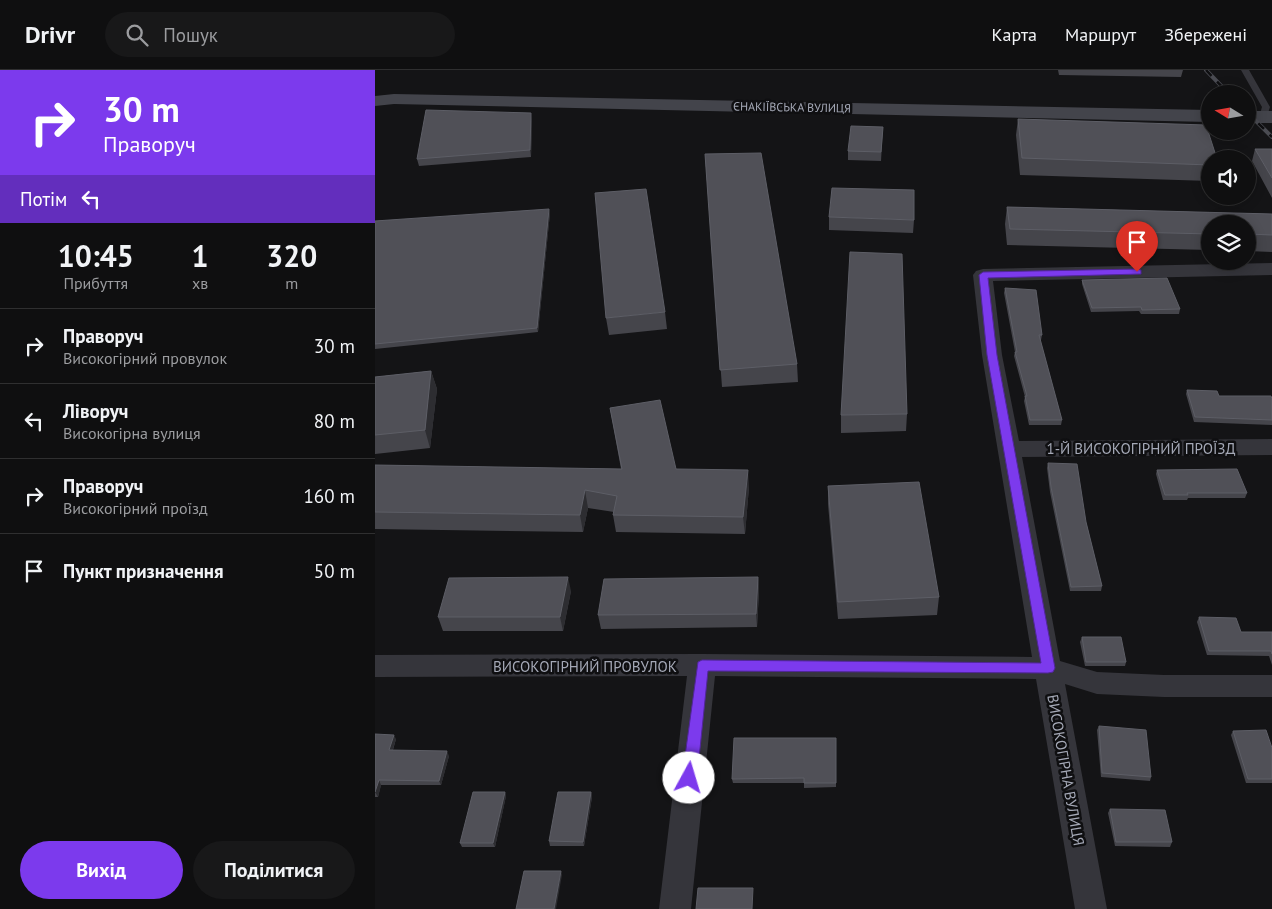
<!DOCTYPE html>
<html lang="uk">
<meta charset="utf-8">
<style>
body{margin:0;font-family:"PT Sans",sans-serif;background:#181819;color:#f1f3f6;height:100vh;display:flex;flex-direction:column;font-size:19px;white-space:nowrap}
*{box-sizing:border-box;margin:0}
p{font-size:16px;color:#9b9c9f}
.icon{flex:none;width:28px;height:28px;fill:none;stroke:currentColor;stroke-width:2;stroke-linecap:round;stroke-linejoin:round}
.map{position:relative;flex:1;overflow:hidden}
.sheet{display:flex;flex-direction:column;background:#0f0f10;width:375px}
.sheet>*{flex:none}
.banner{background:#7c3aed;color:#fff;overflow:hidden}
.needle{width:32px;rotate:281deg}
.tools{position:absolute;left:826px;top:15px;display:grid;gap:10px}
.tools a{display:grid;place-items:center;width:55px;height:55px;border-radius:50%;background:#0f0f10;box-shadow:0 2px 12px #0003,0 0 0 1px #2f2f30;font-size:25px}
.pin{position:absolute;display:grid;place-items:center;width:42px;height:42px;color:#fff;margin:-51px -21px;border-radius:50% 50% 50% 0;rotate:-45deg;box-shadow:0 0 5px #0007}
.pin .icon{rotate:45deg}
.me{position:absolute;width:55px;margin:-28px;rotate:6deg;stroke-linejoin:round;filter:drop-shadow(0 0 4px #0008)}
.turn{display:flex;align-items:center;gap:18px;height:105px;padding:0 20px;font-size:22px}
.turn .icon{width:65px;height:65px;stroke-width:2.5}
.turn b{display:block;font-size:35px;line-height:42px}
.then{display:flex;align-items:center;height:48px;padding:0 20px;background:#0003;gap:10px;font-size:19px}
.eta{display:flex;justify-content:space-evenly;align-items:center;height:85px;text-align:center}
.eta b{font-size:30px;font-weight:700;line-height:35px}
.button{display:flex;gap:10px;margin-top:auto;padding:10px 20px}
.button a{flex:1;height:58px;border-radius:30px;background:#7c3aed;color:#fff;font-size:20px;font-weight:700;line-height:58px;text-align:center}
.button a+a{background:#181819;color:#f1f3f6}
ul{padding:0;list-style:none}
li{display:flex;align-items:center;gap:15px;height:75px;padding:0 20px;border-top:1px solid #2f2f30}
li div{flex:1}
li b{display:block;font-size:19px}
li em{font-style:normal}
header{display:flex;align-items:center;gap:30px;box-sizing:border-box;height:70px;padding:0 25px;background:#0f0f10;border-bottom:1px solid #2f2f30}
header strong{font-size:24px}
nav{display:flex;gap:28px;margin-inline-start:auto;font-size:18px}
.search{width:350px;height:45px;background:#181819;display:flex;align-items:center;gap:12px;box-sizing:border-box;padding:0 18px;border-radius:28px;color:#9b9c9f;font-size:19px}
main{display:flex;flex:1;min-height:0}
.map>svg:first-child{display:block}
.lines{fill:none;stroke-linecap:round;stroke-linejoin:round}
.lane{fill:#35353b;fill-rule:evenodd}
.street{fill:#35353b;fill-rule:evenodd}
.secondary{fill:#43444b;fill-rule:evenodd}
.rail-casing{stroke:#4a4b52;stroke-width:4}
.rail{stroke:#0f0f11;stroke-width:2.5;stroke-dasharray:8;stroke-linecap:butt}
.wall{fill:#45454b}
.shaded-wall{fill:#2d2d31}
.building{fill:#505057;stroke:#5d5e66}
.route{fill:#7c3aed;stroke:#51269a}
.labels{text-anchor:middle;dominant-baseline:central;stroke-width:5;stroke-linejoin:round;paint-order:stroke}
.far-street-label{font-size:12px;fill:#a5a9b7;stroke:#0f0f11}
.street-label{font-size:15px;fill:#a5a9b7;stroke:#0f0f11}
</style>
<header>
<strong>Drivr</strong>
<div class="search"><svg class="icon" aria-label="search" viewBox="0 0 24 24"><circle cx="10" cy="10" r="6"/><path d="M15 15l6 6"/></svg>Пошук</div>
<nav><a>Карта</a><a>Маршрут</a><a>Збережені</a></nav>
</header>
<main>
<section class="sheet">
<div class="banner">
<div class="turn"><svg class="icon" aria-label="right" viewBox="0 0 24 24"><path d="M7 20v-9h11M14 6l5 5-5 5"/></svg><div><b>30 m</b>Праворуч</div></div>
<div class="then">Потім<svg class="icon" aria-label="left" viewBox="0 0 24 24"><path d="M17 20v-9H6M10 6l-5 5 5 5"/></svg></div>
</div>
<div class="eta">
<div><b>10:45</b><p>Прибуття</p></div>
<div><b>1</b><p>хв</p></div>
<div><b>320</b><p>m</p></div>
</div>
<ul>
<li><svg class="icon" aria-label="right" viewBox="0 0 24 24"><path d="M7 20v-9h11M14 6l5 5-5 5"/></svg><div><b>Праворуч</b><p>Високогірний провулок</p></div><em>30 m</em></li>
<li><svg class="icon" aria-label="left" viewBox="0 0 24 24"><path d="M17 20v-9H6M10 6l-5 5 5 5"/></svg><div><b>Ліворуч</b><p>Високогірна вулиця</p></div><em>80 m</em></li>
<li><svg class="icon" aria-label="right" viewBox="0 0 24 24"><path d="M7 20v-9h11M14 6l5 5-5 5"/></svg><div><b>Праворуч</b><p>Високогірний проїзд</p></div><em>160 m</em></li>
<li><svg class="icon" aria-label="arrive" viewBox="0 0 24 24"><path d="M6 21V4h12l-3 4 3 4H6"/></svg><div><b>Пункт призначення</b></div><em>50 m</em></li>
</ul>
<div class="button"><a>Вихід</a><a>Поділитися</a></div>
</section>
<div class="map">
<svg width="897" height="839" viewBox="0 0 897 839">
<rect width="100%" height="100%" fill="#141416"/>
<g class="lines">
<path class="lane" d="M866,0H874L895,37L891,49L884,47L887,37Z"/>
<path class="street" d="M897,193V205L618,211L627,285L644,371L897,369V385L647,387L685,591L722,602L789,605H897V627H789L722,624L690,614L732,839H700L661,609L340,606L316,839H284L312,606L0,607V585L327,584L657,587L607,285L598,205L601,201L608,199Z"/>
<path class="secondary" d="M19,24L835,40V52L19,34L0,36V26Z
M872,41H897V53H872Z"/>
<g class="rail-casing">
<path id="rail" d="M831,0L854,24
M872,42L897,67"/>
</g>
<use href="#rail" class="rail"/>
</g>
<path class="wall" d="M683,0H808L806,7L684,5Z
M643,49L835,89V111L645,105L641,65Z
M157,50L156,87L44,96L42,89Z
M508,57L506,91L473,90V81Z
M880,79H897V128L877,91Z
M330,84L422,294L423,312L347,317Z
M632,137L897,144V182L872,181V154H835V180L632,175L630,154Z
M175,143L163,262L0,279V151Z
M454,147L539,150L538,163L454,160Z
M707,210L805,239L804,244H766L764,241L716,242L707,214Z
M630,218L667,265L666,270H665L687,350L686,355H654L649,331L650,327L639,286L640,282L629,223Z
M290,242L292,259L234,265L231,248Z
M56,301L62,319L55,378L0,384V307Z
M812,320L844,326L897,329V355L819,352L811,324Z
M235,338L301,399L374,417L370,464L241,462L238,445L239,442L213,438L208,462L0,459V395L246,399Z
M532,344L531,361L466,363V345Z
M673,393L711,452L727,516L726,521H695L675,422L672,398Z
M782,400L872,423L870,428H813L812,430H788L781,404Z
M453,416L564,527L562,545L463,549L453,434Z
M383,507L384,521L382,557L226,559L223,545Z
M196,521L188,561H68L63,547Z
M824,547L866,562H897V595L894,586L832,585L822,552Z
M707,567L751,592L750,596H710L705,572Z
M724,656L776,707L775,711L726,707L722,660Z
M858,661L897,678V713H871L856,665Z
M0,664L21,669L18,680L74,686L66,715H6L3,727H0Z
M461,668V717L429,718V713H358L357,709Z
M130,722L131,726L120,777H87L85,773Z
M216,722L217,727L209,776H175L174,771Z
M735,739L797,772L795,777L740,776L733,743Z"/>
<path class="shaded-wall" d="M156,43L157,50L156,87L155,80Z
M174,139L175,143L163,262L162,258Z
M56,301L62,319L55,378L50,360Z
M373,400L374,417L370,464L368,447Z
M210,420L213,438L208,462L205,445Z
M193,507L196,521L188,561L185,547Z
M383,507L384,521L382,557L381,544Z
M19,665L21,669L16,685L14,680Z
M72,681L74,686L66,715L64,711Z
M4,710L6,715L3,727L0,722Z
M130,722L131,726L120,777L118,773Z
M216,722L217,727L209,776L208,772Z
M186,801L187,805L181,839H179Z"/>
<path class="building" d="M51,40L156,43L155,80L42,89Z
M643,49L831,55L842,89H835V95L647,88Z
M476,56L508,57L506,82L473,81Z
M880,79H897V108Z
M386,83L422,294L345,300L330,84Z
M457,118L539,120V150L454,147Z
M271,119L290,242L231,248L220,123Z
M632,137L897,144V165L872,164V154H835V164L635,159Z
M174,139L162,258L0,274V151Z
M475,182L527,184L532,344L466,345Z
M792,208L805,239L767,240L766,237L717,238L707,210Z
M630,218L661,220L667,265H664L687,350H655L650,326H652L640,282H642Z
M56,301L50,360L0,365V307Z
M812,320L842,321L844,326H896L897,329V350L820,347Z
M285,330L301,399L373,400L368,447L238,445L242,426L210,420L205,445L0,442V395L247,399L235,338Z
M673,393L702,394L711,452L727,516L696,517L676,417Z
M862,399L872,423H812L813,425H790L782,400Z
M544,412L564,527L463,532L453,416Z
M193,507L185,547H63L74,508Z
M383,507L381,544L223,545L229,509Z
M824,547L861,548L866,562H897V584L896,581H834Z
M707,567H746L751,592H711Z
M724,656L771,660L776,707L727,703Z
M891,660L897,678V709H873L858,661Z
M0,664L19,665L14,680L72,681L64,711L4,710L0,722Z
M359,668H461V713H429V708L357,709Z
M98,722H130L118,773H85Z
M183,722H216L208,772L174,771Z
M735,739L790,740L797,772H741Z
M149,801H186L179,839H141Z
M323,818H378L377,839H321Z"/>
<path class="route" d="M762,199L766,200V204L613,208L622,285L680,598L678,602L673,603L333,601L322,708L320,712L314,714L309,712L307,708L323,592L327,590L666,593L612,285L604,205L608,202Z"/>
<g class="labels">
<g class="far-street-label">
<text transform="translate(417 37) rotate(1)">ЄНАКІЇВСЬКА ВУЛИЦЯ</text>
</g>
<g class="street-label">
<text x="766" y="378">1-Й ВИСОКОГІРНИЙ ПРОЇЗД</text>
<text x="210" y="596">ВИСОКОГІРНИЙ ПРОВУЛОК</text>
<text transform="translate(691 700) rotate(80)">ВИСОКОГІРНА ВУЛИЦЯ</text>
</g>
</g>
</svg>
<div class="tools">
<a><svg class="needle" viewBox="-14 -14 28 28"><path d="M0-13l5 13h-10z" fill="#e53935"/><path d="M0 13l5-13h-10z" fill="#9b9c9f"/></svg></a>
<a><svg class="icon" aria-label="sound" viewBox="0 0 24 24"><path d="M4 9h4l5-4v14l-5-4H4zM17 9q2 3 0 6"/></svg></a>
<a><svg class="icon" aria-label="layers" viewBox="0 0 24 24"><path d="M12 4l9 5-9 5-9-5zM3 14l9 5 9-5"/></svg></a>
</div>
<div class="pin" style="left:762px;top:202px;background:#d93025"><svg class="icon" aria-label="arrive" viewBox="0 0 24 24"><path d="M6 21V4h12l-3 4 3 4H6"/></svg></div>
<svg class="me" style="left:314px;top:708px" viewBox="-20 -20 40 40"><circle r="19" fill="#fff"/><path d="M0-13L10 11 0 6-10 11z" fill="#7c3aed"/></svg>
</div>
</main>
